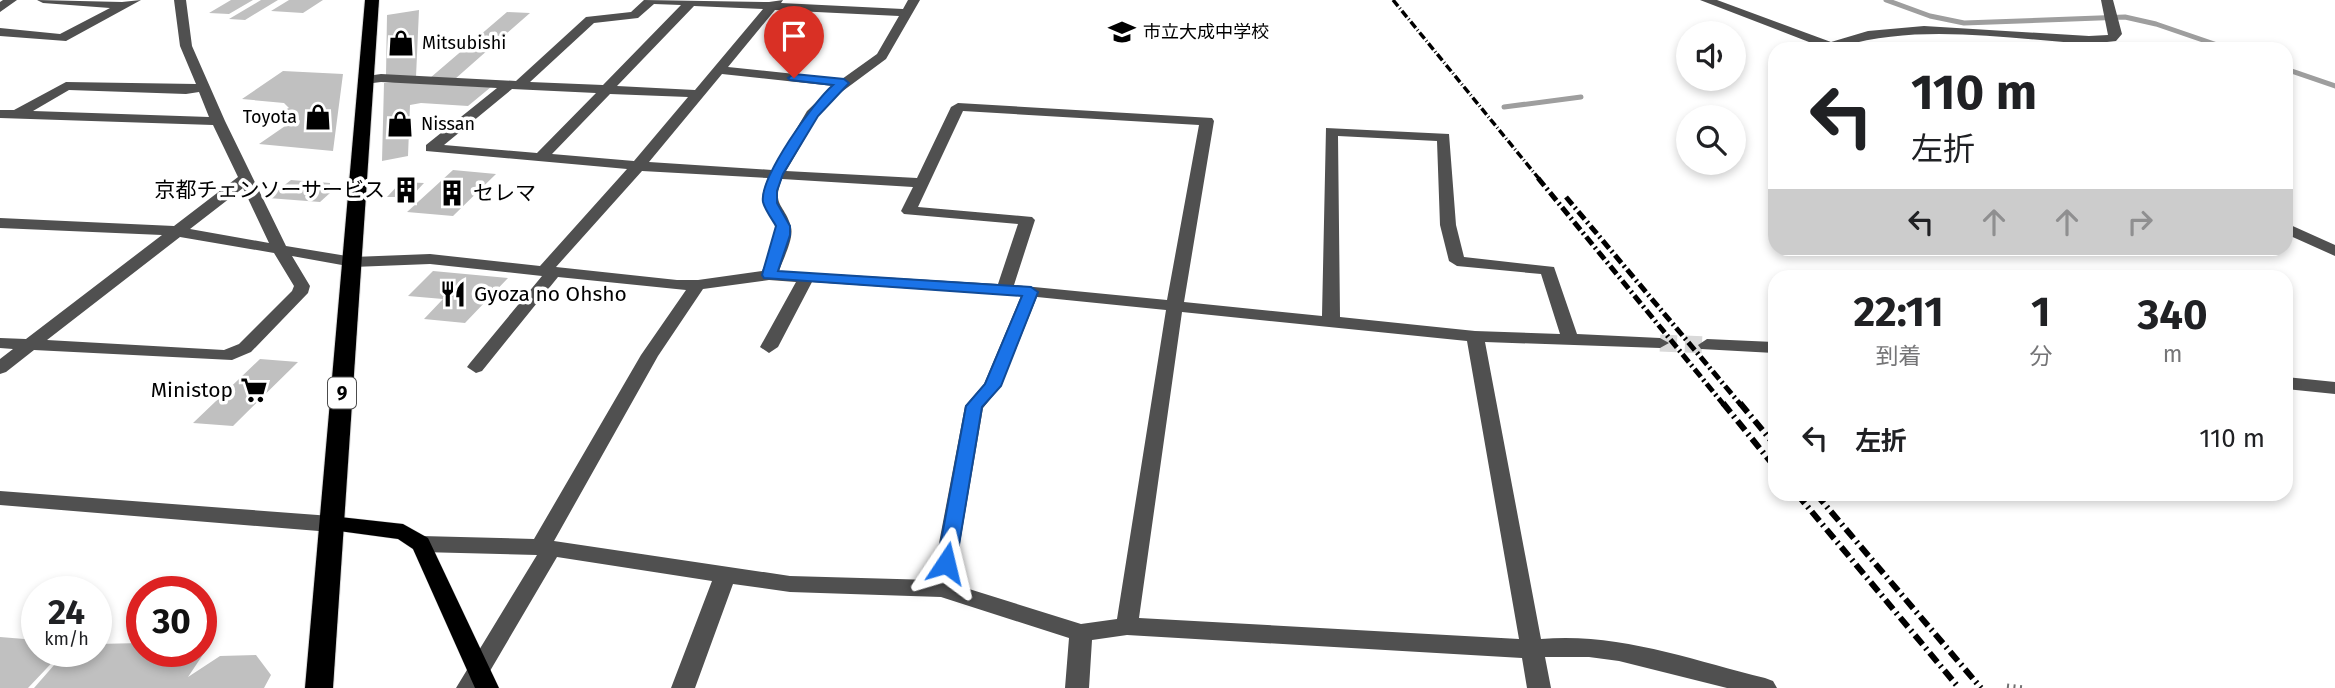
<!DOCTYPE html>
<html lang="ja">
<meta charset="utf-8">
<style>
body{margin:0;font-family:"Fira Sans","Noto Sans JP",sans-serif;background:#f6f6f6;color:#202124;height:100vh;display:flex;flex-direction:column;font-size:26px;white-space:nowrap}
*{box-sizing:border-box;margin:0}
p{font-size:23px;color:#757577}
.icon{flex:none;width:38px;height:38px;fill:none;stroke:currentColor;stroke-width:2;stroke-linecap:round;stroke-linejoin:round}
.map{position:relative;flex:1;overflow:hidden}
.panel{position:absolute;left:1768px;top:270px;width:525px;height:231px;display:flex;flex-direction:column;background:#fff;border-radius:21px;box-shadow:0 4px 10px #0003}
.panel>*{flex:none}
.top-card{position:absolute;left:1768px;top:42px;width:525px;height:214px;border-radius:21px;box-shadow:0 4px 10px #0003;background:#fff;color:#202124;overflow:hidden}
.controls{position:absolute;left:1676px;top:21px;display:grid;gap:14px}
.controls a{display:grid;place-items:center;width:70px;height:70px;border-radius:50%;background:#fff;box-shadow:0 4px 10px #0003;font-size:35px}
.speed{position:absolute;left:21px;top:576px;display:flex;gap:14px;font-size:35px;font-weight:700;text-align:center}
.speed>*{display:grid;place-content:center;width:91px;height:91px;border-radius:50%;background:#fff;box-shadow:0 4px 10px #0003;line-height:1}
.speed small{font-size:18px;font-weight:400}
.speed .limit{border:10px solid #d22;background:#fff;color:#111}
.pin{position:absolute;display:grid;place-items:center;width:60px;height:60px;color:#fff;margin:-72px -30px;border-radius:50% 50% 50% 0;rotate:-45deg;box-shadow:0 0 7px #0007}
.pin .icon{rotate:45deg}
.me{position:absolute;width:77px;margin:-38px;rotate:10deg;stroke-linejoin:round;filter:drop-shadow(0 0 5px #0008)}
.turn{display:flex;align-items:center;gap:24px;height:147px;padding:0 28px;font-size:32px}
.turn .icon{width:91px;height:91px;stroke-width:2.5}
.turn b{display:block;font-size:49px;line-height:60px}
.lanes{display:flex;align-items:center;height:66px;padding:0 28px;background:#0003;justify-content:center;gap:35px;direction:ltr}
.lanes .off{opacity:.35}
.eta{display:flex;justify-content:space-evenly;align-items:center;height:119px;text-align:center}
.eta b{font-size:42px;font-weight:700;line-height:49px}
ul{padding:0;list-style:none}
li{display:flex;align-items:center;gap:21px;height:98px;padding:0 28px}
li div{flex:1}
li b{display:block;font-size:26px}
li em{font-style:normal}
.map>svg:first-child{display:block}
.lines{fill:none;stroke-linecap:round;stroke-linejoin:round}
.stream{stroke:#9e9e9e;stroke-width:5}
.building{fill:#c0c0c0}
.minor-tunnel{stroke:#d9d9d9;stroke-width:17;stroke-dasharray:17 8;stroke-linecap:butt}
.major-casing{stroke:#dbdbdb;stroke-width:1}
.highway-casing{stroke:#dbdbdb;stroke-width:2}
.path{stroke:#727272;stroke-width:5;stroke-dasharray:2 4.5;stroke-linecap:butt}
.minor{fill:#505050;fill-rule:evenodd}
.major{fill:#000;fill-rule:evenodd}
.highway{fill:#000;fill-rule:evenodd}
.rail-far2{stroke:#000;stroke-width:3.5;stroke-dasharray:8 2.5 1 2.5;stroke-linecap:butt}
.rail-far1{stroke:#000;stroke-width:5;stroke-dasharray:10 3.5 2 3.5;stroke-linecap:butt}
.rail{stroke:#000;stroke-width:6;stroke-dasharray:12 4.5 2 4.5;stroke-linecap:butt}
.route{fill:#1a73e8;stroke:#114b97;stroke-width:2}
.labels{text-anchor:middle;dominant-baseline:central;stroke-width:7;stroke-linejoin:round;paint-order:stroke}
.far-poi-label{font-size:18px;fill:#000;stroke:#fff;text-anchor:start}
.shield{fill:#fff;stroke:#4c4c4c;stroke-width:2}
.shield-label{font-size:19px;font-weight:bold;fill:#000}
.poi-label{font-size:21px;fill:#000;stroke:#fff;text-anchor:end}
</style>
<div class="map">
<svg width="2335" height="688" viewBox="0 0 2335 688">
<rect width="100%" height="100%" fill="#fff"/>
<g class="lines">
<path class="stream" d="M1886,0L1930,16L1964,23L2125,17L2156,24L2229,49
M2286,69L2335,86
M1504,107L1581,97"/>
</g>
<path class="building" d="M231,0H253L229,14L209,13Z
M261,0H278L245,20L229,19Z
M289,0H323L303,13L271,11Z
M419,10L416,77L386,75L387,15Z
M507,12L530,13L455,79L430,78Z
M283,71L343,74L333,151L259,144L288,124L280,111L289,108L284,103L242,99Z
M395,82L491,87L468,106L421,103L410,105L408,156L382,161L384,83Z
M453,170L496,174L453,216L407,212Z
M291,180L330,183V193L320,202L268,198Z
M401,182L424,183L411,197H387Z
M433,271L508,278L465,323L424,319L443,299L408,296Z
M260,359L298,362L233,426L193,423Z
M0,637L37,640V651H63L28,688H0Z
M201,641H212L188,677L220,656L256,655L271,675L264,688H34L55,664H74L86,651H96V644L142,643V651H201Z"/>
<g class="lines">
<path class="minor-tunnel" d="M1660,343L1707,345"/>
<g class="major-casing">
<path id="major" d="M331,516L403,524L428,538L499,688H475L413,549L398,539L324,529L321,524L324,519Z"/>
</g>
<g class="highway-casing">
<path id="highway" d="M365,0H379L333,688H305Z"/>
</g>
<path class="path" d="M2007,686L2025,688"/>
<path class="minor" d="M3,0H17L0,12V2Z
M37,0L122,2L141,0L66,41L0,36V28L60,34L110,8L43,3Z
M174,0H186L192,46L225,121L286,246L353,257L430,254L540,266L627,169L426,151V145L497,88L381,82L365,84L358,80L360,77L381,74L516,81L586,17L631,12L644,0L769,2L783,0L781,3L903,9L908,0H920L886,59L832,99L818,116L786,171L917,178L951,107L958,103L1212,118L1214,121L1184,302L1322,316L1326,128L1449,134L1456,225L1464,257L1554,267L1577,334L1660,338L1669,343L1660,348L1485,342L1541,639C1617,632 1692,660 1765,678L1773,681L1777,688H1727L1619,661L1589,657H1545L1551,688H1527L1522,658L1127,635L1092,640L1089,688H1065L1069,638L941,597L790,592L733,584L695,688H671L712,581L557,557L480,688H456L537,555L421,552L414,550L411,544L414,538L421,536L534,539L641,355L686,290L558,277L482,371L476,373L467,367L470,363L542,276L430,264L353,267L292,256L310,286L308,293L251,352L232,360L34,350L6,372L0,374V359L13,349L0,348V338L26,339L162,235L0,228V218L174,226L238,177L213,125L0,118V110H14L66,82L196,84L180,46ZM654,4L681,5L603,85L530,82L594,23L638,18ZM694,6L763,9L695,90L617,86ZM775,10L899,16L877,54L842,79L728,67ZM722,74L833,86L807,111L772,170L649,162ZM512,89L596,93L537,153L444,145ZM69,90L186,94L199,92L209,117L33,111ZM610,94L688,97L634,161L552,154ZM963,111L1199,125L1167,300L1014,285L1035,220L1032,217L918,207ZM1338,136L1437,141L1440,225L1449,261L1457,266L1541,274L1560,334L1475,331L1340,317ZM642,171L768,178C756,206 770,203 775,226C778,239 767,259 762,271L698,280H677L556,267ZM782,179L913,187L901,211L904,214L1018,224L998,284L779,271C783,259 794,239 791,227C785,204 771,206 782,179ZM243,188L269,243L190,229ZM180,237L274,253L294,286L292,291L239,344L224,350L47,340ZM769,280L796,282L760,347L769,353L778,347L812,282L1021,296L984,384L965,406L932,580L790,576L554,541L658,356L703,289ZM1037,297L1166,310L1117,619L1081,624L953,584L983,408L1001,386ZM1182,312L1467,341L1519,639L1139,618Z
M1700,0H1717L1831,42L1868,31L1924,26L2089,36L2108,35L2101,0H2113L2122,34L2116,41L2089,44C2008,39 1922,23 1843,46L1845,49H1827Z
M2286,223L2335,245V256L2286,234Z
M1707,339L1774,342V353L1701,349L1698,345Z
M2286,377L2335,382V394L2286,389Z
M0,491L331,516L338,519L341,524L338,529L331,532L0,505Z"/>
<use href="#major" class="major"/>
<use href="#highway" class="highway"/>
<path class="rail-far2" d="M1393,0L1540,180"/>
<path class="rail-far1" d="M1538,178L1724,405
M1566,197L1741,405"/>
<path class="rail" d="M1723,403L1774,466
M1740,403L1774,444
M1797,494L1959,688
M1816,494L1981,688"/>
</g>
<path class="route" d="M794,74L844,79L849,83L818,116L783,174L777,191V203L790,226V235L778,271L1031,287L1038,292L1001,386L982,407L956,563L953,568L946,570L939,568L937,563L966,406L985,384L1022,296L764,278L762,275L776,226C772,219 765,210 763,202C759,178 814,101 833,85L790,80L788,78Z"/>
<defs>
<g id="school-bare" transform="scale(2.1)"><path d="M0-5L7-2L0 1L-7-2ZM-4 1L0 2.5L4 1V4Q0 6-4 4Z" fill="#000" stroke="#fff" stroke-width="2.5" paint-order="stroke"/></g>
<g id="shop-bare" transform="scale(2.1)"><path d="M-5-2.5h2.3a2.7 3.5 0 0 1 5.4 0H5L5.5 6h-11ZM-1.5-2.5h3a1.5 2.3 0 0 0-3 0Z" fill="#000" stroke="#fff" stroke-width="2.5" paint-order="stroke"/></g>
<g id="building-bare" transform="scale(2.1)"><path d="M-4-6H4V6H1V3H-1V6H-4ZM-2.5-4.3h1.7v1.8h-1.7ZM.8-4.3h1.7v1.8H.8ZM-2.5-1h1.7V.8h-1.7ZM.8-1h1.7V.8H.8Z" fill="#000" stroke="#fff" stroke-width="2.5" paint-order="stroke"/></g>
<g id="restaurant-bare" transform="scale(2.1)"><path d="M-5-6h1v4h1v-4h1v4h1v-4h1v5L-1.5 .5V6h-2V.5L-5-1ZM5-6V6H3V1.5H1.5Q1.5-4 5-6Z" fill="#000" stroke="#fff" stroke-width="2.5" paint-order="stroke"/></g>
<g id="supermarket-bare" transform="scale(2.1)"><path d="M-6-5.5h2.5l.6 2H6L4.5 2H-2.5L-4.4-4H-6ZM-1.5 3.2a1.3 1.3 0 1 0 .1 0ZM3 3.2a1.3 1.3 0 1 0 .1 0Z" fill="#000" stroke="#fff" stroke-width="2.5" paint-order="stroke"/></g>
</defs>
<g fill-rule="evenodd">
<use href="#school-bare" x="1122" y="32"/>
<use href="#shop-bare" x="401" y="43"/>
<use href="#shop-bare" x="318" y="117"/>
<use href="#shop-bare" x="400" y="124"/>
<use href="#building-bare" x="406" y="190"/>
<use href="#building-bare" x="452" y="193"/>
<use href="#restaurant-bare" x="453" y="294"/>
<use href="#supermarket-bare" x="254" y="390"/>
</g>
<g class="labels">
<g class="far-poi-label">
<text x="1143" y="32">市立大成中学校</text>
<text x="422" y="43">Mitsubishi</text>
<text x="297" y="117" text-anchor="end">Toyota</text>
<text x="421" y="124">Nissan</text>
</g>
<rect class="shield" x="328" y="377.5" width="28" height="31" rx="5"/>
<g class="shield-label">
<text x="342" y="393">9</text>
</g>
<g class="poi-label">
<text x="385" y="190">京都チェンソーサービス</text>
<text x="473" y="193" text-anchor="start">セレマ</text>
<text x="474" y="294" text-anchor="start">Gyoza no Ohsho</text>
<text x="233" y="390">Ministop</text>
</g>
</g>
</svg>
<div class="controls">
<a><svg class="icon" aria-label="sound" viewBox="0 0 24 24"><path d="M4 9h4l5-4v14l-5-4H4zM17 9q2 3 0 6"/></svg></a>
<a><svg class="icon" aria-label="search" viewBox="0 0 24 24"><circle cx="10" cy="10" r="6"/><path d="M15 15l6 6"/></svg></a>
</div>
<div class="speed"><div>24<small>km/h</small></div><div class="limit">30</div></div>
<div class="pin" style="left:794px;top:78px;background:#d93025"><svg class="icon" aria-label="arrive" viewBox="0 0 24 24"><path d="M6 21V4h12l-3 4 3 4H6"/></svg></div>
<svg class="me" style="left:946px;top:563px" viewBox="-20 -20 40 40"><path d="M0-17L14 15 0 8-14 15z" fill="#1a73e8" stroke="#fff" stroke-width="4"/></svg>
<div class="top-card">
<div class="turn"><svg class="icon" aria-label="left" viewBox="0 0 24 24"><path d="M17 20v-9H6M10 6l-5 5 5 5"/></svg><div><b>110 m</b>左折</div></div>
<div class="lanes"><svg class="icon" aria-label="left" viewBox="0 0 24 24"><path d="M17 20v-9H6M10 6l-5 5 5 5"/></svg><svg class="icon off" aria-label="ahead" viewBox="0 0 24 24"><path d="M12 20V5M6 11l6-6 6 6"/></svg><svg class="icon off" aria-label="ahead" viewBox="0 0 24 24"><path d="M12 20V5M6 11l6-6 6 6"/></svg><svg class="icon off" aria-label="right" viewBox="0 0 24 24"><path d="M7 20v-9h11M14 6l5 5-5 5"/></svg></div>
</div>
<section class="panel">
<div class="eta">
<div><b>22:11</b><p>到着</p></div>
<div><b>1</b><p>分</p></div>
<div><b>340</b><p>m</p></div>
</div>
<ul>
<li><svg class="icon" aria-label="left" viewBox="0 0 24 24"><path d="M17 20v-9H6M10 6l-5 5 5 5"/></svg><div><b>左折</b></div><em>110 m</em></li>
</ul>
</section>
</div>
